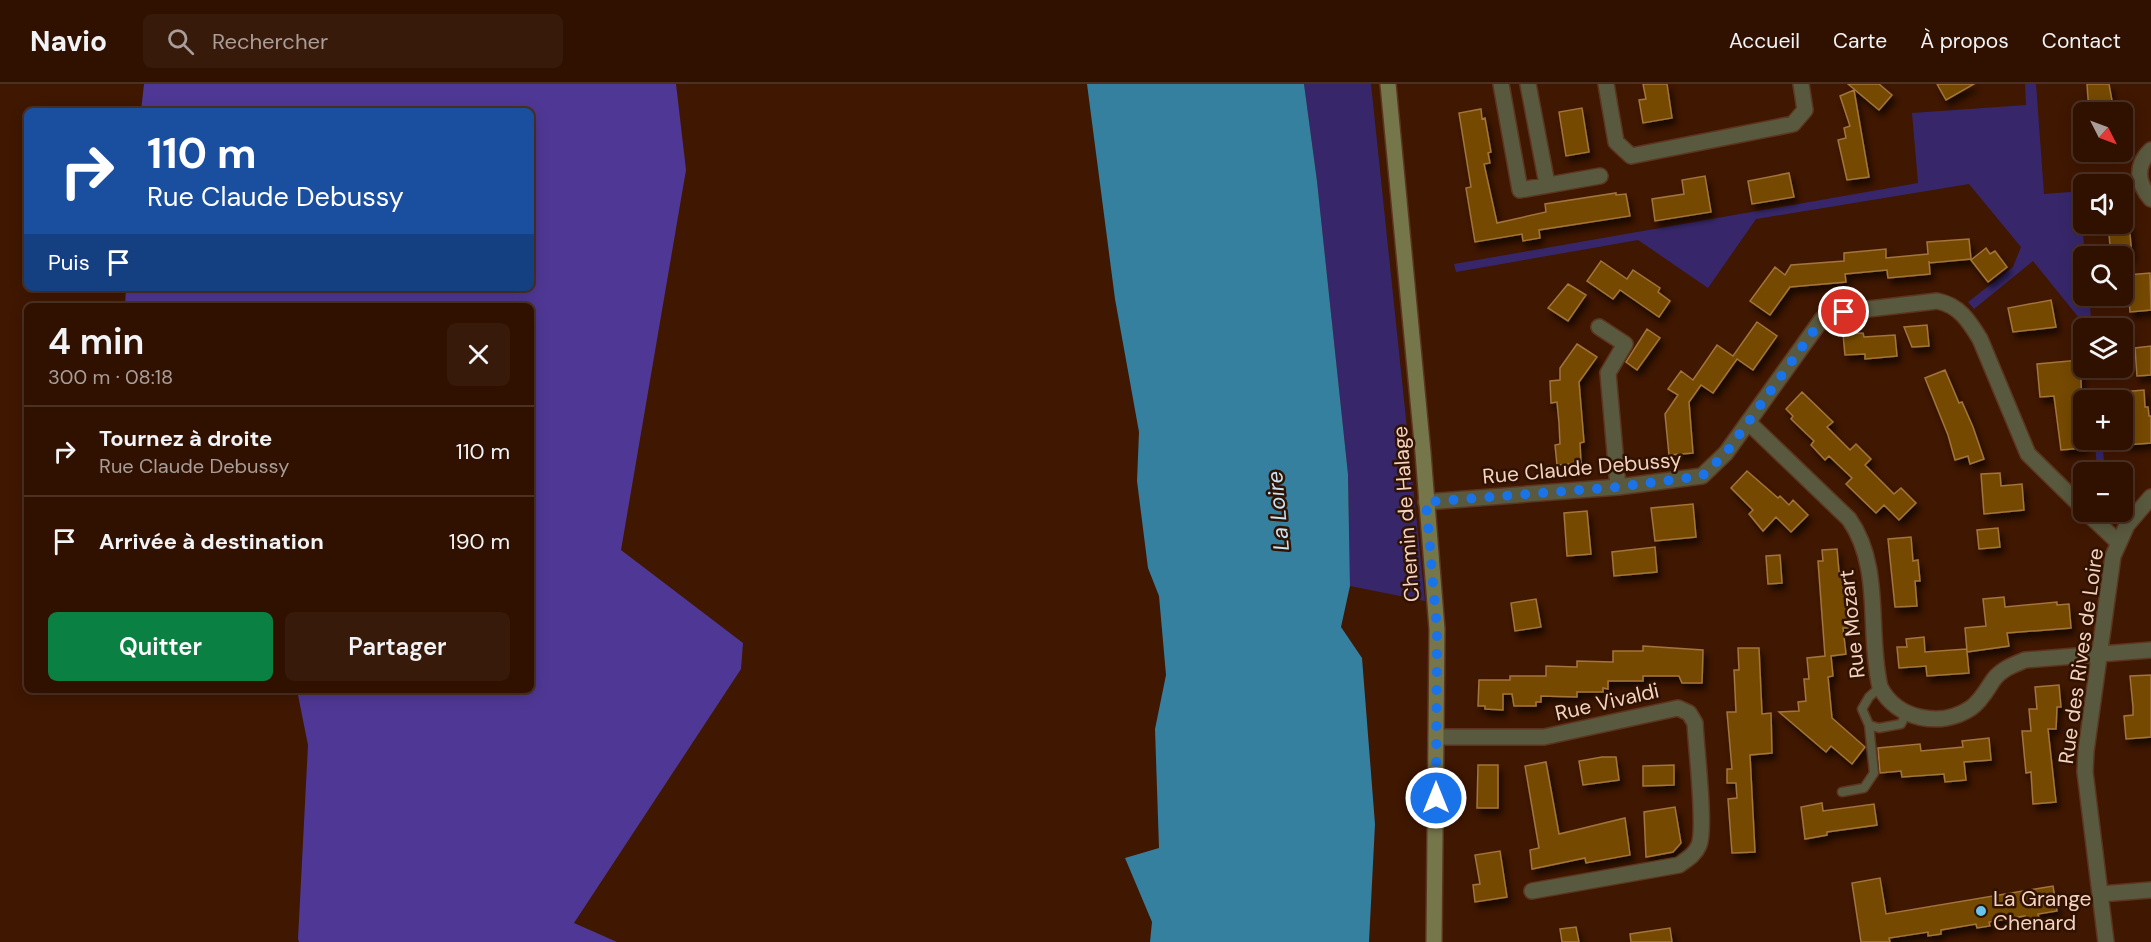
<!DOCTYPE html>
<html lang="fr">
<meta charset="utf-8">
<style>
body{margin:0;font-family:"DM Sans",sans-serif;background:#381a0a;color:#f1f3f6;height:100vh;display:flex;flex-direction:column;font-size:22px;white-space:nowrap}
*{box-sizing:border-box;margin:0}
p{font-size:20px;color:#a89d99}
.icon{flex:none;width:33px;height:33px;fill:none;stroke:currentColor;stroke-width:2;stroke-linecap:round;stroke-linejoin:round}
.map{position:relative;flex:1;overflow:hidden}
.sheet{position:absolute;left:24px;top:219px;width:510px;height:390px;display:flex;flex-direction:column;background:#301100;border-radius:9px;box-shadow:0 3px 15px #0003,0 0 0 2px #4b3122}
.sheet>*{flex:none}
.banner{position:absolute;left:24px;top:24px;width:510px;height:183px;border-radius:9px;box-shadow:0 3px 15px #0003,0 0 0 2px #4b3122;background:#1a4fa0;color:#fff;overflow:hidden}
.needle{width:39px;rotate:132deg}
.buttons{position:absolute;left:2073px;top:18px;display:grid;gap:12px}
.buttons a{display:grid;place-items:center;width:60px;height:60px;border-radius:9px;background:#301100;box-shadow:0 3px 15px #0003,0 0 0 2px #4b3122;font-size:30px}
.pin{position:absolute;display:grid;place-items:center;width:51px;height:51px;color:#fff;margin:-26px;border:3px solid #fff;border-radius:50%;box-shadow:0 2px 6px #0007}
.me{position:absolute;width:66px;margin:-33px;rotate:0deg;stroke-linejoin:round;filter:drop-shadow(0 0 4px #0008)}
.turn{display:flex;align-items:center;gap:21px;height:126px;padding:0 24px;font-size:27px}
.turn .icon{width:78px;height:78px;stroke-width:2.5}
.turn b{display:block;font-size:42px;line-height:51px}
.then{display:flex;align-items:center;height:57px;padding:0 24px;background:#0003;gap:12px;font-size:22px}
.round{display:grid;place-items:center;flex:none;width:63px;height:63px;border-radius:9px;background:#381a0a}
.summary{display:flex;align-items:center;justify-content:space-between;height:102px;padding:0 24px}
h1{font-size:36px;font-weight:600;line-height:45px}
.action{display:flex;gap:12px;margin-top:auto;padding:12px 24px}
.action a{flex:1;height:69px;border-radius:9px;background:#0b8043;color:#fff;font-size:24px;font-weight:600;line-height:69px;text-align:center}
.action a+a{background:#381a0a;color:#f1f3f6}
ul{padding:0;list-style:none}
li{display:flex;align-items:center;gap:18px;height:90px;padding:0 24px;border-top:2px solid #4b3122}
li div{flex:1}
li b{display:block;font-size:22px}
li em{font-style:normal}
header{display:flex;align-items:center;gap:36px;box-sizing:border-box;height:84px;padding:0 30px;background:#301100;border-bottom:2px solid #4b3122}
header strong{font-size:28px}
nav{display:flex;gap:33px;margin-inline-start:auto;font-size:21px}
.search{width:420px;height:54px;background:#381a0a;display:flex;align-items:center;gap:15px;box-sizing:border-box;padding:0 21px;border-radius:9px;color:#a89d99;font-size:22px}
.map>svg:first-child{display:block}
.green{fill:#37276a}
.forest{fill:#4f3895}
.water{fill:#357f9f}
.building{fill:#744905;stroke:#a2743b;stroke-width:1.5;filter:url(#shadow)}
.lines{fill:none;stroke-linecap:round;stroke-linejoin:round}
.service-casing{stroke:#5d351f;stroke-width:11}
.minor-casing{stroke:#5d351f;stroke-width:18}
.secondary-casing{stroke:#5d351f;stroke-width:18}
.service{stroke:#58593e;stroke-width:8}
.minor{stroke:#58593e;stroke-width:15}
.secondary{stroke:#75764a;stroke-width:15}
.route{stroke:#1a73e8;stroke-width:10;stroke-dasharray:0 18}
.poi-dot{fill:#66c4ef;stroke:#2f1201;stroke-width:2}
.labels{text-anchor:middle;dominant-baseline:central;stroke-width:5;stroke-linejoin:round;paint-order:stroke}
.street-label{font-size:21px;fill:#f5d2bf;stroke:#2f1201}
.poi-label{font-size:21px;fill:#f5d2bf;stroke:#2f1201;text-anchor:start}
.water-label{font-size:22px;font-style:italic;fill:#c8e4f2;stroke:#2f1201}
</style>
<header>
<strong>Navio</strong>
<div class="search"><svg class="icon" aria-label="search" viewBox="0 0 24 24"><circle cx="10" cy="10" r="6"/><path d="M15 15l6 6"/></svg>Rechercher</div>
<nav><a>Accueil</a><a>Carte</a><a>À propos</a><a>Contact</a></nav>
</header>
<div class="map">
<svg width="2151" height="858" viewBox="0 0 2151 858">
<defs>
<filter id="shadow"><feDropShadow dx="3.5" dy="6" stdDeviation="3" flood-color="#0009"/></filter>
</defs>
<rect width="100%" height="100%" fill="#401700"/>
<path class="green" d="M1304,0H1371L1425,517L1350,502L1348,390L1317,97Z
M2025,0H2036L2044,110L2083,107V126L2081,127L2085,172L2084,212H2089L2092,244H2087L2033,177L1974,225L1968,218L2013,183L2021,163L1969,100L1756,135L1708,204L1638,156L1456,188L1454,180L1918,99L1912,29L2026,21Z
M2095,356H2102L2105,388H2097Z"/>
<path class="forest" d="M144,0H676L686,86L621,466L743,559L741,585L574,839L617,858H299L298,855L308,661L297,606H531V222H125L126,204H531V27H204L175,23L173,27H141Z"/>
<path class="water" d="M1087,0H1304L1317,97L1348,390L1350,502L1341,543L1362,574L1375,740L1369,858H1150L1152,838L1125,774L1159,764L1155,645L1166,591L1159,512L1148,484L1137,397L1139,348L1115,215Z"/>
<path class="building" d="M1643,0H1667L1672,34L1643,39L1639,16L1646,15Z
M1848,0H1879L1892,11L1879,26Z
M1937,0H1974L1946,16Z
M2087,0H2109L2114,28H2089Z
M1854,6L1869,93L1847,96L1838,56L1846,54L1844,44L1850,42L1840,12Z
M1582,24L1589,68L1566,72L1559,28Z
M1481,25L1482,35L1485,34L1491,68L1488,69L1490,79L1484,80L1497,139L1546,128L1545,120L1616,109V111L1626,110L1630,132L1539,146L1540,154L1523,157L1522,150L1475,158L1466,104L1471,103L1459,29Z
M1789,89L1794,113L1752,120L1748,97Z
M1705,92L1711,128L1655,137L1652,115L1684,110L1682,96Z
M2108,140H2129L2132,172H2111Z
M1969,155L1971,175L1929,179V177L1930,190L1888,194L1887,186L1845,190L1846,198L1790,203L1770,231L1750,217L1775,183L1785,191L1791,181L1844,177V169L1886,165V174L1928,170L1927,158Z
M1986,164L1990,170L1995,167L2007,183L1988,198L1971,176Z
M1601,177L1627,195L1633,186L1660,204L1658,208L1670,217L1659,233L1620,206L1613,215L1587,197Z
M2150,189L2151,226L2130,228L2127,191Z
M1568,200L1586,211L1568,237L1548,224Z
M2051,216L2056,243L2013,248L2008,224Z
M1757,238L1777,252L1753,286L1737,275L1713,309L1701,301L1689,318L1693,369L1669,371L1665,330L1678,311L1668,305L1681,287L1693,296L1717,261L1733,272Z
M1927,241L1929,262L1912,263L1904,243Z
M1647,245L1660,254L1637,286L1626,278Z
M1863,249L1864,253L1895,251L1897,272L1865,275V270L1845,271L1843,250Z
M1577,260L1597,273L1579,298L1584,358L1580,359L1581,379L1557,381L1555,361L1560,360L1559,339L1557,318L1551,319L1550,297L1560,296V284Z
M2151,262V291L2137,292L2135,264Z
M2080,276L2084,364L2061,366L2054,312L2040,313L2037,280Z
M1945,286L1959,319L1962,318L1973,343L1984,375L1970,380L1968,372L1955,376L1948,351L1925,294Z
M2144,306L2145,323H2148L2149,332H2151V359L2126,361L2121,308Z
M1802,308L1833,338L1827,343L1850,366L1856,360L1871,375L1865,381L1894,410L1901,404L1916,419L1899,436L1884,421L1876,429L1846,400L1852,394L1829,372L1825,376L1811,361L1814,357L1791,335L1793,332L1786,325Z
M1747,387L1778,414L1780,412L1789,421L1793,416L1808,431L1791,448L1776,433L1763,447L1749,430L1753,426L1731,404Z
M2000,389L2001,402L2022,400L2024,426L1984,430L1981,390Z
M1693,420L1696,453L1655,457L1651,424Z
M1587,427L1591,470L1567,472L1564,429Z
M1998,444L2000,463L1979,465L1977,446Z
M1911,453L1913,477L1918,476L1920,497H1915L1917,522L1895,523L1888,455Z
M1655,463L1657,488L1614,492L1612,468Z
M1837,465L1839,488H1843L1845,501L1849,544H1843L1846,570L1831,572L1833,592L1828,593L1832,634L1865,663L1852,680L1831,662L1826,668L1779,628L1799,627L1798,618L1806,617L1804,595H1809L1807,574L1825,572L1818,477H1823L1822,466Z
M1780,471L1782,499L1768,500L1766,472Z
M2004,513L2005,523L2057,518V521L2069,520L2071,544L2007,549L2009,562L1967,568L1969,589L1927,592L1926,582L1899,584L1897,563H1907L1906,555L1924,553L1925,568L1966,565L1967,567L1965,544L1986,542L1983,515Z
M1536,515L1541,543L1515,547L1511,519Z
M1643,562L1703,566L1702,599H1682L1679,592H1643V597H1608V605L1603,604V608H1577V613L1541,612V618H1536V622H1514L1512,610H1503V626L1485,625V622H1478L1479,596H1510V592H1546V582L1577,583V577L1613,578V567H1643Z
M1738,564H1759L1762,630L1771,629L1772,669L1750,671L1755,768L1732,769L1728,715L1737,714L1736,699H1727V685H1732L1727,628H1736L1734,586H1739Z
M2151,591V653L2126,655L2124,632L2133,631V623L2130,592Z
M2059,601L2061,623H2057L2056,645H2048L2056,718L2033,720L2031,688L2026,689L2022,647H2031L2029,625H2037L2035,603Z
M1989,654L1991,676L1964,678L1966,696L1945,698L1944,690L1902,693L1901,687L1880,689L1878,664L1920,660L1921,667L1963,663L1962,657Z
M1602,673H1616L1619,696L1583,701L1579,677Z
M1546,678L1559,750L1625,734L1630,771L1586,779L1585,774L1532,785L1530,766L1539,764L1525,682Z
M1478,681H1498V724H1477Z
M1674,681V701L1643,702V682Z
M1822,719L1823,727L1874,720L1877,741L1827,748V751L1805,755L1801,723Z
M1675,723L1681,759L1673,768L1646,773L1644,728Z
M1500,767L1507,813L1475,818L1473,801L1480,800L1475,771Z
M1880,794L1886,830L2053,802L2057,827L2038,830L2039,834L2025,836V832L1989,838L1990,842L1977,844L1976,840L1941,846V850L1928,852V848L1889,854L1890,858H1861L1852,799Z
M1576,843L1579,858H1562L1560,845Z
M1670,844L1672,858H1631L1630,850Z"/>
<g class="lines">
<g class="service-casing">
<path id="service" d="M1880,603L1869,613L1862,625L1869,641L1879,644L1901,640L1906,630
M1842,708L1864,704L1874,689L1869,641"/>
</g>
<g class="minor-casing">
<path id="minor" d="M1501,0L1520,106L1600,92
M1528,0L1547,100
M1606,0L1616,58L1631,72L1793,40L1805,26L1801,0
M2151,66C2135,81 2137,99 2151,115
M1599,243L1625,260L1608,289L1618,403
M1748,338L1849,435C1883,483 1867,548 1880,603C1897,636 1941,644 1971,624C1982,616 1987,605 1994,595C2002,585 2013,581 2025,576L2151,566
M1426,418L1618,403L1702,392L1726,369L1822,235L1834,229L1937,217C1959,221 1969,237 1980,255L2028,370L2084,425
M2086,428L2118,458
M1436,653H1544L1678,624L1689,629L1695,639C1696,663 1706,744 1699,761C1695,771 1687,775 1679,781L1532,807
M2101,810L2151,806
M2106,858L2085,688L2086,667L2113,472L2127,441L2151,413"/>
</g>
<g class="secondary-casing">
<path id="secondary" d="M1388,0L1423,369L1437,545L1434,858"/>
</g>
<use href="#service" class="service"/>
<use href="#minor" class="minor"/>
<use href="#secondary" class="secondary"/>
</g>
<g class="lines">
<path class="route" d="M1436,714L1437,545L1426,418L1618,403L1702,392L1726,369L1822,235L1834,229L1844,228"/>
</g>
<circle class="poi-dot" cx="1981" cy="827" r="6"/>
<g class="labels">
<g class="street-label">
<text transform="translate(1582 384) rotate(-5)">Rue Claude Debussy</text>
<text transform="translate(1406 430) rotate(-94)">Chemin de Halage</text>
<text transform="translate(1852 540) rotate(-96)">Rue Mozart</text>
<text transform="translate(2081 572) rotate(-82)">Rue des Rives de Loire</text>
<text transform="translate(1607 618) rotate(-13)">Rue Vivaldi</text>
</g>
<g class="poi-label">
<text x="1993" y="815">La Grange<tspan x="1993" dy="24">Chenard</tspan></text>
</g>
<g class="water-label">
<text transform="translate(1278 427) rotate(-95)">La Loire</text>
</g>
</g>
</svg>
<div class="buttons">
<a><svg class="needle" viewBox="-14 -14 28 28"><path d="M0-13l5 13h-10z" fill="#e53935"/><path d="M0 13l5-13h-10z" fill="#a89d99"/></svg></a>
<a><svg class="icon" aria-label="sound" viewBox="0 0 24 24"><path d="M4 9h4l5-4v14l-5-4H4zM17 9q2 3 0 6"/></svg></a>
<a><svg class="icon" aria-label="search" viewBox="0 0 24 24"><circle cx="10" cy="10" r="6"/><path d="M15 15l6 6"/></svg></a>
<a><svg class="icon" aria-label="layers" viewBox="0 0 24 24"><path d="M12 4l9 5-9 5-9-5zM3 14l9 5 9-5"/></svg></a>
<a>+</a>
<a>−</a>
</div>
<div class="pin" style="left:1844px;top:228px;background:#d93025"><svg class="icon" aria-label="arrive" viewBox="0 0 24 24"><path d="M6 21V4h12l-3 4 3 4H6"/></svg></div>
<svg class="me" style="left:1436px;top:714px" viewBox="-20 -20 40 40"><circle r="17" fill="#1a73e8" stroke="#fff" stroke-width="3"/><path d="M0-11L8 9 0 5-8 9z" fill="#fff"/></svg>
<div class="banner">
<div class="turn"><svg class="icon" aria-label="right" viewBox="0 0 24 24"><path d="M7 20v-9h11M14 6l5 5-5 5"/></svg><div><b>110 m</b>Rue Claude Debussy</div></div>
<div class="then">Puis<svg class="icon" aria-label="arrive" viewBox="0 0 24 24"><path d="M6 21V4h12l-3 4 3 4H6"/></svg></div>
</div>
<section class="sheet">
<div class="summary"><div><h1>4 min</h1><p>300 m · 08:18</p></div><a class="round"><svg class="icon" aria-label="close" viewBox="0 0 24 24"><path d="M6 6l12 12M18 6L6 18"/></svg></a></div>
<ul>
<li><svg class="icon" aria-label="right" viewBox="0 0 24 24"><path d="M7 20v-9h11M14 6l5 5-5 5"/></svg><div><b>Tournez à droite</b><p>Rue Claude Debussy</p></div><em>110 m</em></li>
<li><svg class="icon" aria-label="arrive" viewBox="0 0 24 24"><path d="M6 21V4h12l-3 4 3 4H6"/></svg><div><b>Arrivée à destination</b></div><em>190 m</em></li>
</ul>
<div class="action"><a>Quitter</a><a>Partager</a></div>
</section>
</div>
